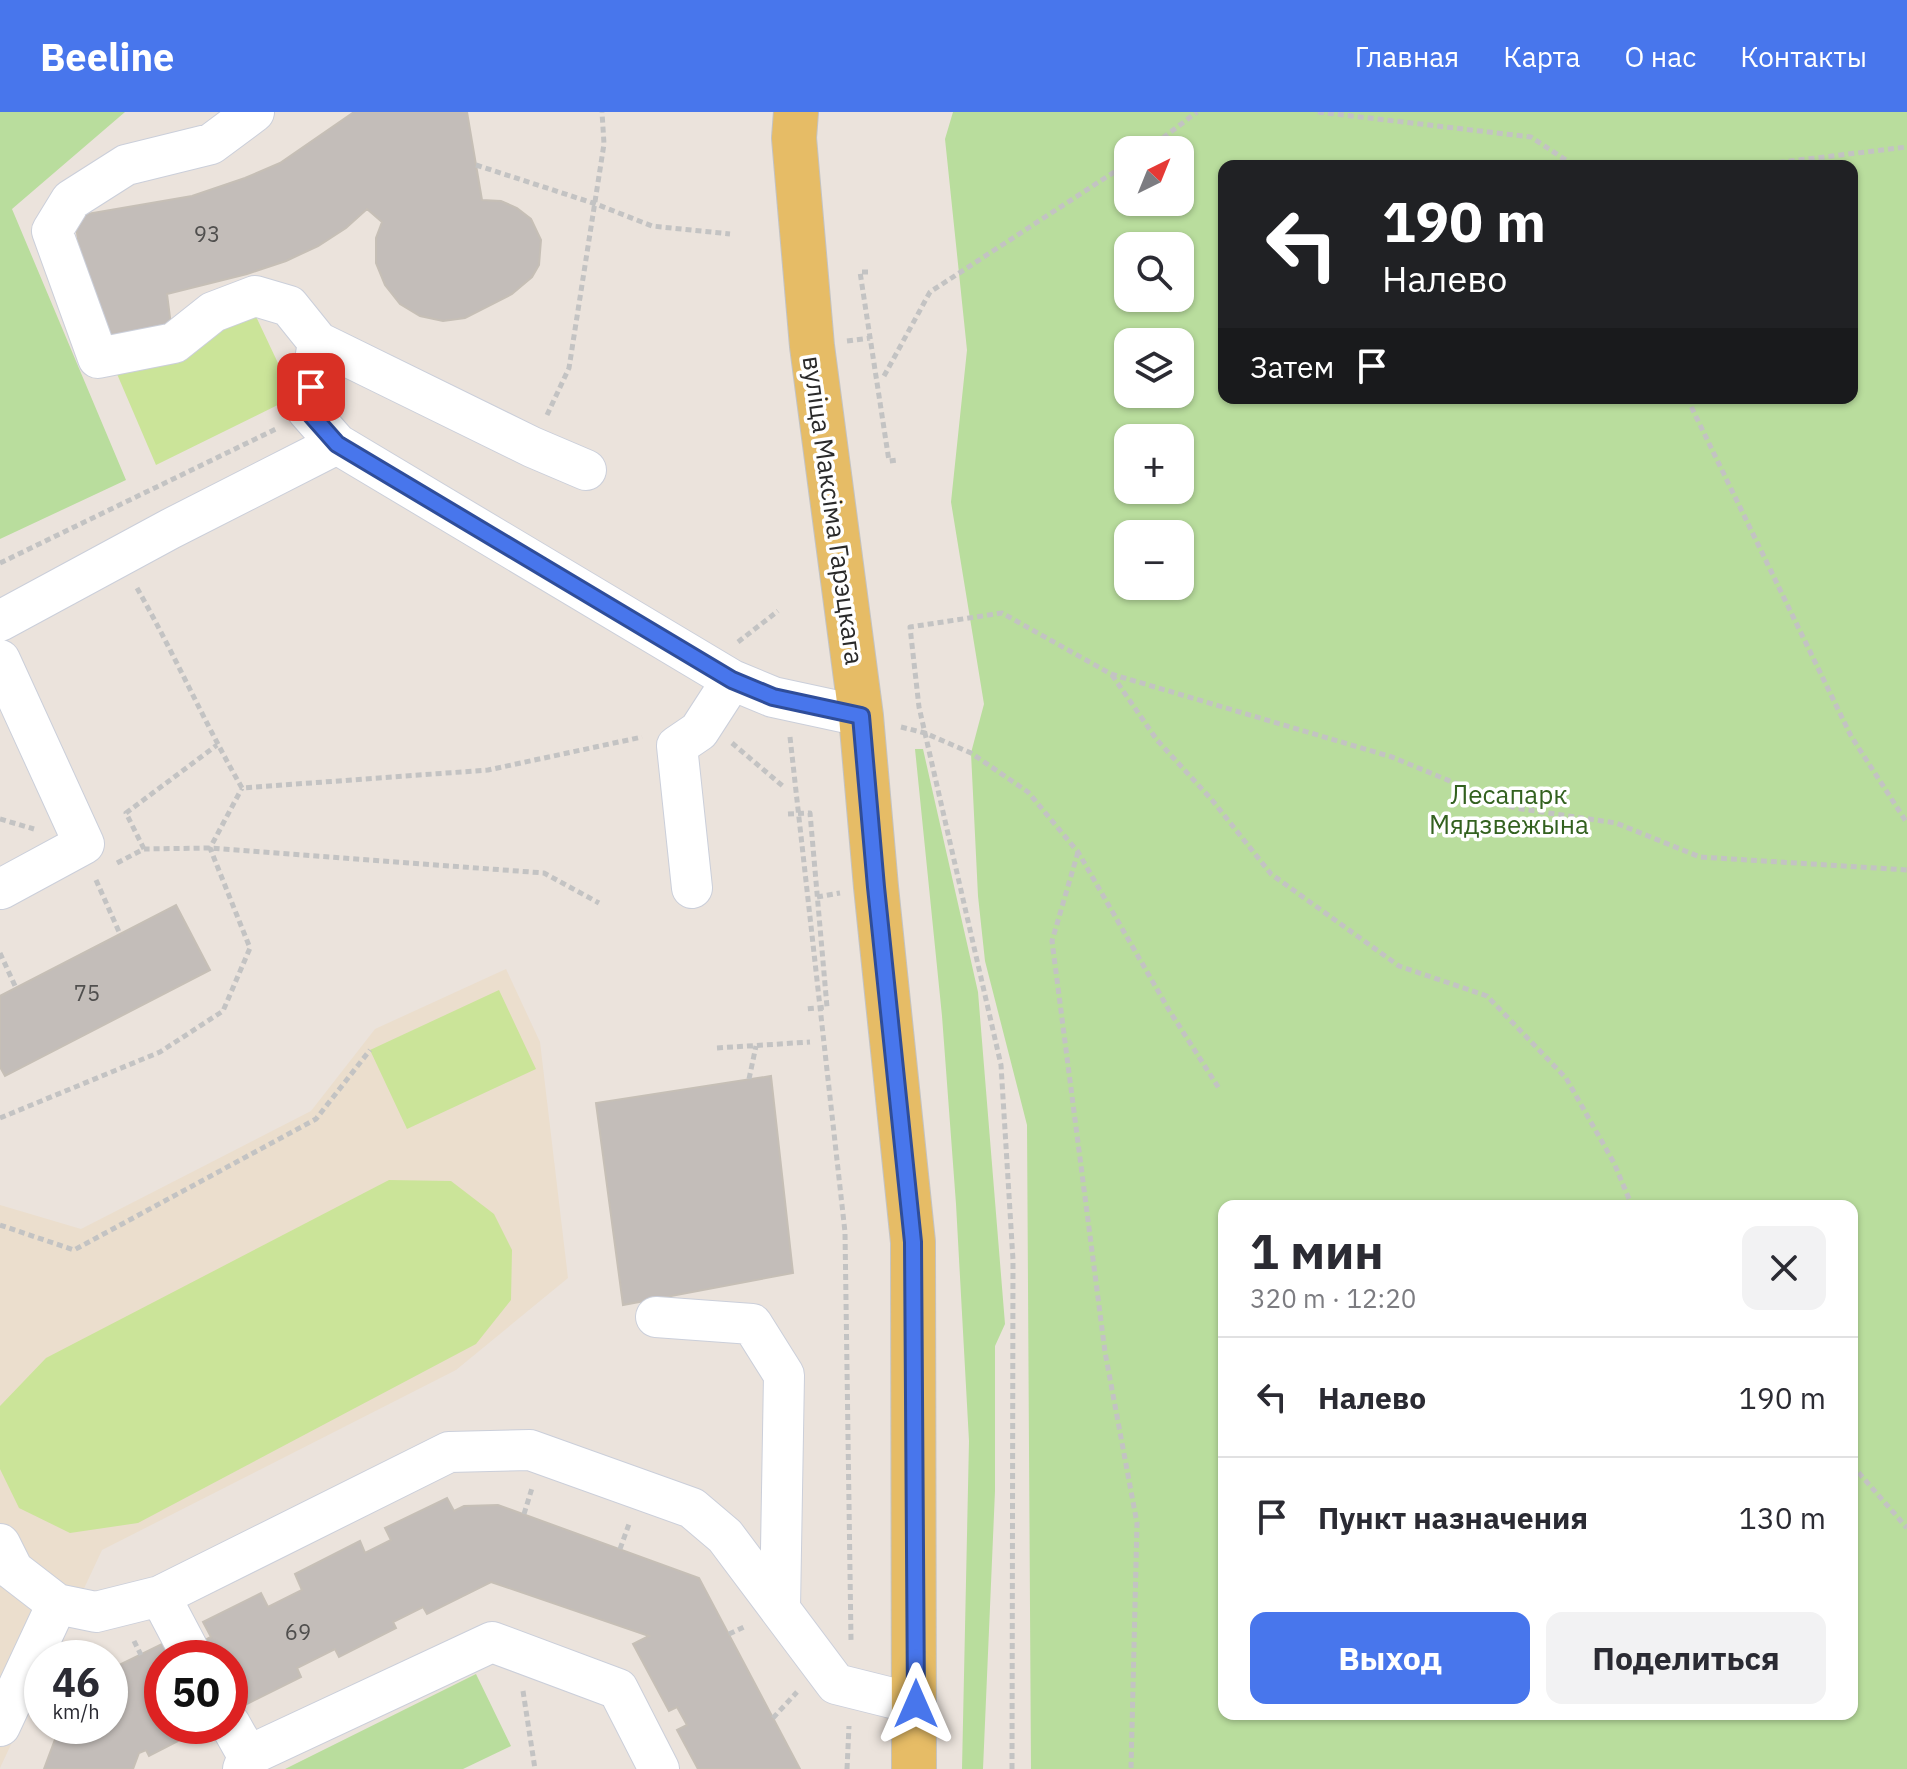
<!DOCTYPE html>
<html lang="ru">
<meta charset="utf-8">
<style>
body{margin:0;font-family:"IBM Plex Sans",sans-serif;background:#f2f2f3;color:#2b2b33;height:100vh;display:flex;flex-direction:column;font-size:30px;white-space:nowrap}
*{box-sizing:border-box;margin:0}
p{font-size:26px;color:#7c7c81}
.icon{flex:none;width:44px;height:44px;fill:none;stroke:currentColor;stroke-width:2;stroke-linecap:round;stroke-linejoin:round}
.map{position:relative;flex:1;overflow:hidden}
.drawer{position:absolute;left:1218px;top:1088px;width:640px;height:520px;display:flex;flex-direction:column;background:#fff;border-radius:16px;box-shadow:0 2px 6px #0004}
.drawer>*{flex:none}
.guide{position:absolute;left:1218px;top:48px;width:640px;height:244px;border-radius:16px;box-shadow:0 2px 6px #0004;background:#202124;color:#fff;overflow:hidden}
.needle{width:52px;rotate:43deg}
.buttons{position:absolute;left:1114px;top:24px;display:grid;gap:16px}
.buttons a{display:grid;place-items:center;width:80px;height:80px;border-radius:16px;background:#fff;box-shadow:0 2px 6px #0004;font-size:40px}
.speed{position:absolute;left:24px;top:1528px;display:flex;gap:16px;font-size:40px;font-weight:700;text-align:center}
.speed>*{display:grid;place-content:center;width:104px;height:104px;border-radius:50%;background:#fff;box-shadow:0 2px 6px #0004;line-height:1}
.speed small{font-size:20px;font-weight:400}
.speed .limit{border:12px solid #d22;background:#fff;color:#111}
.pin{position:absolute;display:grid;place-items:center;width:68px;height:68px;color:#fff;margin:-34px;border-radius:16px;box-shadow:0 4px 12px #0006}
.me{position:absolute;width:88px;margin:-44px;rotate:0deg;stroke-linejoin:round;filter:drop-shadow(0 0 6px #0008)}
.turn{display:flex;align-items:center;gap:28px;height:168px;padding:0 32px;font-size:36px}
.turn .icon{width:104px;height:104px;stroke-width:2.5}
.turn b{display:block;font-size:56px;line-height:68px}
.then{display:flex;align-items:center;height:76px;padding:0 32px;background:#0003;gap:16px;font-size:30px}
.round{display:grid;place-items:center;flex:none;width:84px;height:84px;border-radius:16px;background:#f2f2f3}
.headline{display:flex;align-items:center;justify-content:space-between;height:136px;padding:0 32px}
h1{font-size:48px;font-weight:700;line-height:60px}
.cta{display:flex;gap:16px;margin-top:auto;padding:16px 32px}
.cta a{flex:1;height:92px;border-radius:16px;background:#4876ec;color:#fff;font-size:32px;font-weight:700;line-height:92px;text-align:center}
.cta a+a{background:#f2f2f3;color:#2b2b33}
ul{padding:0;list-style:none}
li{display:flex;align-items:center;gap:24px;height:120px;padding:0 32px;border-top:2px solid #e1e1e2}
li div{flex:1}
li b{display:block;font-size:30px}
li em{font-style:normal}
header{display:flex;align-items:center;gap:48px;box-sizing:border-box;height:112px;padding:0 40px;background:#4876ec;color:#fff}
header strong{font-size:38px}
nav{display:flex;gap:44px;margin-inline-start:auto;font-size:28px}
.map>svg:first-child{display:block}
.education{fill:#ebdecd}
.green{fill:#b9dd9d;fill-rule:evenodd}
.pitch{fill:#cbe499}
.building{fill:#c3bdb9;stroke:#c6bfb6;stroke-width:2}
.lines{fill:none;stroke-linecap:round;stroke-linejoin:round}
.minor-casing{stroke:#cbcfda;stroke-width:42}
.major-casing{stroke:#c3c3c3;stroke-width:46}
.path{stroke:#c3c3c3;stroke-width:5;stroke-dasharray:6 4;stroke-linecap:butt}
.minor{stroke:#fff;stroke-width:40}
.major{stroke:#e6bc66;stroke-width:44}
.route-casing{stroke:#2f4d99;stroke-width:20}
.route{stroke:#4876ec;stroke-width:14}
.labels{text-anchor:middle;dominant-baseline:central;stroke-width:7;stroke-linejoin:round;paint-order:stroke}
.number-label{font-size:22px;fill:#504f4e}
.street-label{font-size:26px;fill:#2a2a2a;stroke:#fff}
.park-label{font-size:26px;fill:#33611f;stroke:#fff}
</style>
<header>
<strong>Beeline</strong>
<nav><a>Главная</a><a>Карта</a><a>О нас</a><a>Контакты</a></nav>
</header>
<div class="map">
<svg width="1907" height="1657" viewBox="0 0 1907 1657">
<rect width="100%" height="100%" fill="#ebe3dc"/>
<path class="education" d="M506,857L540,930L568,1166L456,1258L102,1438L0,1656V1093L81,1117L311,999L375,917Z"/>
<path class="green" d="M0,0H125L12,97L126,368L0,427Z
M953,0H1907V1657H1031L1027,1013L985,849L978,784L971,641L984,592L951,390L967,238L945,27ZM1128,38H1180V90H1128ZM1852,54V286H1224V54ZM1128,134H1180V186H1128ZM1180,230V282H1128V230ZM1128,326H1180V378H1128ZM1128,422H1180V474H1128ZM1852,1094V1602H1224V1094Z
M915,637H923L978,880L1005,1212L995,1234V1379L983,1657H962L969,1329L956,1092L942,904Z
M476,1562L511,1634L463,1657H285Z"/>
<path class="pitch" d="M252,196L294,285L156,353L117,262Z
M499,878L536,957L407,1017L370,938Z
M389,1068L451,1069L494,1102L512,1138L511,1188L476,1232L138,1411L70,1421L19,1396L0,1357V1294L46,1246Z"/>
<path class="building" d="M467,0L482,88L501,89L517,96L531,107L541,128L539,153L532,165L512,182L465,206L443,209L420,204L400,192L385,173L376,151V126L382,110L367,97L346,116L318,134L286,149L247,162L167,182L173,229L101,237L84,178L75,104L192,84L245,66L280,51L354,0Z
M176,793L210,858L5,964L0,955V884Z
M771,964L793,1161L623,1193L596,991Z
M447,1386L454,1399L464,1394L498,1393L699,1466L800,1657H698L677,1618L687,1613L677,1595L669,1599L633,1532L649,1524L491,1470L427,1502L423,1495L393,1510L396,1516L339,1545L335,1537L297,1556L301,1565L241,1595L238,1590L230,1594V1546H162V1614H207L149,1644L146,1638L139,1641L133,1657H44L60,1614L72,1619L74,1614H110V1571L117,1568L111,1557L166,1530L173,1544L211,1525L203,1510L261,1481L268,1495L302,1478L295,1462L360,1429L365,1441L391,1428L385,1416Z"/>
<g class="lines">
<g class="minor-casing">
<path id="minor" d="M254,0L211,32L126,53L71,88L52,119L98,246L174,231L213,200L255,184L289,194L318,230
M337,332L307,298L318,230L532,335L586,358
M0,509L170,417L337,332L732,568L773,585L861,604
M0,548L84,732L1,777
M692,776L677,634L699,619L732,568
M656,1205L752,1212L784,1263L780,1496
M0,1432L13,1458L57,1492L96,1500L160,1484
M188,1537L160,1484L449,1340L530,1338L692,1396L725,1424L836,1572L916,1592
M230,1612L248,1644L243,1657
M0,1614L57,1492
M248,1644L492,1530L618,1577L659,1657"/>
</g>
<g class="major-casing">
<path id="major" d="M796,0L794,26L812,234L861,604L876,775L913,1130L914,1657"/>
</g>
<path class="path" d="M1318,0L1531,25L1575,54
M1147,38L1197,0
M476,53L596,92L652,114L730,122
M1749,54L1907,35
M868,160H860L889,349L897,348
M847,229L870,226
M884,264L930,180L1128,51
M1687,286L1851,624L1907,711
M547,303L569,256L604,32L602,0
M0,451L276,317
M137,476C174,541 204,610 242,676L488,658L642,625
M738,530L778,499
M1112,563L1157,628L1212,688L1271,762L1399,854L1487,884L1566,966L1614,1051L1632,1094
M901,615L925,621L971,641L1028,680L1078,740L1169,898L1220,978
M790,625L845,1120L851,1528
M732,631L785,676
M788,702L810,701L827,895L806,897
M0,707L34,717
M144,737L126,701L217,633
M1078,740L1052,829L1105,1240L1137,1411L1131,1657
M117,751L144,737L210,736L544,761L599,791
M96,768L120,822
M817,785L840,781
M0,841L16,876
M717,936L810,930
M749,967L756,934
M0,1006L160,940L223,899L250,836L210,736L242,676
M0,1113L74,1138L316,1007L370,938
M1852,1353L1907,1416
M524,1402L532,1376
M620,1437L629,1412
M729,1522L746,1514
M134,1529L141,1543
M523,1579L535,1657
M773,1606L797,1580
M847,1657L849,1614
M1012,1657L1013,1148L1001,953L919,595L910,515L1002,501L1111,562L1392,645L1515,696L1616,711L1700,745L1907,758"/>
<use href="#minor" class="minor"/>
<use href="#major" class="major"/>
</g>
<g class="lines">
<g class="route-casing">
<path id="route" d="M311,275L307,298L337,332L732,568L773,585L861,604L876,775L913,1130L916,1592"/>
</g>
<use href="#route" class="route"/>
</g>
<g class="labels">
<g class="number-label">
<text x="207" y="121">93</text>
<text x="87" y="880">75</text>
<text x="298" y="1519">69</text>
</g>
<g class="street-label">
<text transform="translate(834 398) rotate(82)">вуліца Максіма Гарэцкага</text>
</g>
<g class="park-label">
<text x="1509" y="682">Лесапарк<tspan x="1509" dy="30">Мядзвежына</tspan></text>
</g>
</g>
</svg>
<div class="buttons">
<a><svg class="needle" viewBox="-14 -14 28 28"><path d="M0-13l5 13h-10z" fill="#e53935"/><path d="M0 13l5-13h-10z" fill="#7c7c81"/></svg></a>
<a><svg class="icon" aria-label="search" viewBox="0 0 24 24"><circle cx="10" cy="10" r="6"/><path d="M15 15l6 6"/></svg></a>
<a><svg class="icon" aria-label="layers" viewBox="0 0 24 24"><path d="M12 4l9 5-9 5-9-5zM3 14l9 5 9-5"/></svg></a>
<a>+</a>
<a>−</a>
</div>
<div class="speed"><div>46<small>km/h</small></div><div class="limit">50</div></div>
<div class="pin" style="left:311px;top:275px;background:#d93025"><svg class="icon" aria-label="arrive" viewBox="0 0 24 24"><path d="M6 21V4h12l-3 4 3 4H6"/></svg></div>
<svg class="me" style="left:916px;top:1592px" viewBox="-20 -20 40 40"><path d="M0-17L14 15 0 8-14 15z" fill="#4876ec" stroke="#fff" stroke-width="4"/></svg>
<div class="guide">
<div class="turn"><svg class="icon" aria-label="left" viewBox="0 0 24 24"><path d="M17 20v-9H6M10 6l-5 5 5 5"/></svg><div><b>190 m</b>Налево</div></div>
<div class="then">Затем<svg class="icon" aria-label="arrive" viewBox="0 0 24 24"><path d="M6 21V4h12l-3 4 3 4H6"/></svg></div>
</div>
<section class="drawer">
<div class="headline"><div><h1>1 мин</h1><p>320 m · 12:20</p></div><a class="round"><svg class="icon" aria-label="close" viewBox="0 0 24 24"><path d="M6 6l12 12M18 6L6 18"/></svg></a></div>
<ul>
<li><svg class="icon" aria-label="left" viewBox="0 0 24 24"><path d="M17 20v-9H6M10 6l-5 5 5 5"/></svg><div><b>Налево</b></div><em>190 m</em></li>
<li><svg class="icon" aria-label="arrive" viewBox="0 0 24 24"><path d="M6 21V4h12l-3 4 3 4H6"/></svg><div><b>Пункт назначения</b></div><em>130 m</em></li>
</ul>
<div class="cta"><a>Выход</a><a>Поделиться</a></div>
</section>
</div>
